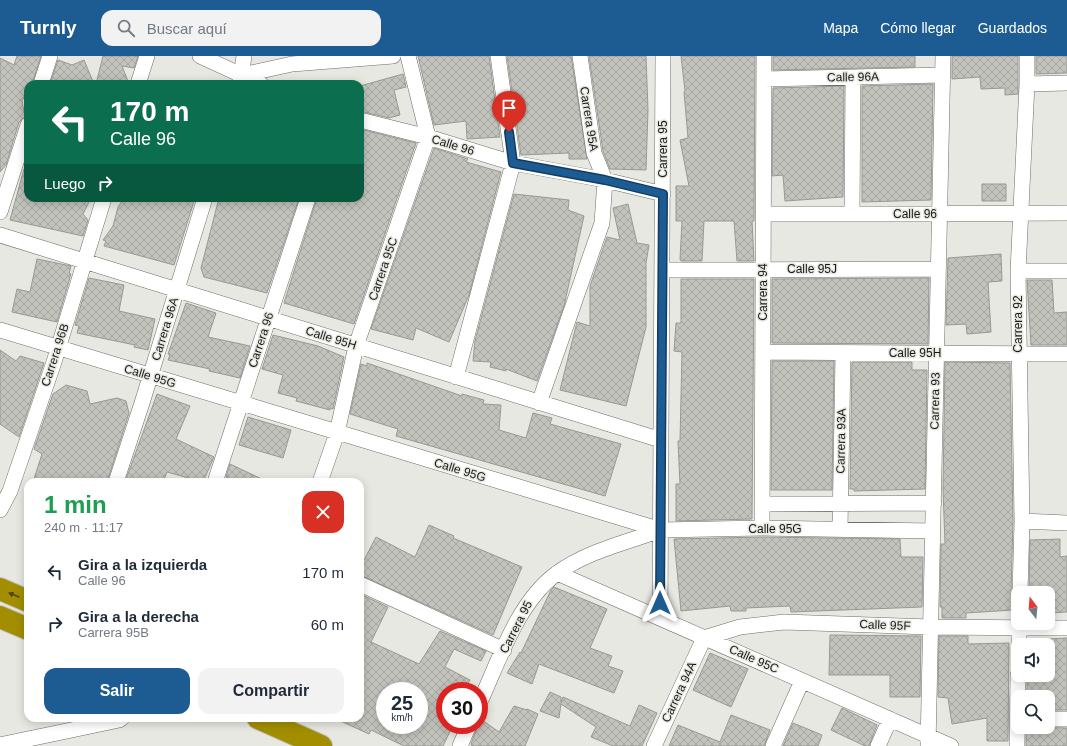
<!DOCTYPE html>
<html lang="es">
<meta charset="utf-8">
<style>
body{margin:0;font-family:Arial,sans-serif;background:#f2f2f3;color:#1f2937;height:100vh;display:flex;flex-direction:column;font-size:15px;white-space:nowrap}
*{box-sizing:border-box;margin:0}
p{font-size:13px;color:#747a83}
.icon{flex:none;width:22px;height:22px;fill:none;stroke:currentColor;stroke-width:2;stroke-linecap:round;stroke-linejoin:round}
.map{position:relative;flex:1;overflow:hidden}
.drawer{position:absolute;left:24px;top:422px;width:340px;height:244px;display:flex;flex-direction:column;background:#fff;border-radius:12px;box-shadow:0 2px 10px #0003}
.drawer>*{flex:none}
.top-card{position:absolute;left:24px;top:24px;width:340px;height:122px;border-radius:12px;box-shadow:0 2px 10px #0003;background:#0b6e4f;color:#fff;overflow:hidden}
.needle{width:26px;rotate:344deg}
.controls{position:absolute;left:1011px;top:530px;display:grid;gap:8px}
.controls a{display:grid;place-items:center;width:44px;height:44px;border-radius:8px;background:#fff;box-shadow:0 2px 10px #0003;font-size:20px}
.speed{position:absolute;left:376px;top:626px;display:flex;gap:8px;font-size:20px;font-weight:700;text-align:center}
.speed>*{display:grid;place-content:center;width:52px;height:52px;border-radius:50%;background:#fff;box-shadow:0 2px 10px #0003;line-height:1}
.speed small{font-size:10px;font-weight:400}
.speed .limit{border:6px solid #d22;background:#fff;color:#111}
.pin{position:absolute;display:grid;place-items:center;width:34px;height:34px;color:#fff;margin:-41px -17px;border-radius:50% 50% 50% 0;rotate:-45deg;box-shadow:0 0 4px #0007}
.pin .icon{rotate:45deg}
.me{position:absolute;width:44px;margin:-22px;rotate:0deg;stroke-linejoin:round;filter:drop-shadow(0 0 3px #0008)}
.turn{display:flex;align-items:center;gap:14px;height:84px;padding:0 20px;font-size:18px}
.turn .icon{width:52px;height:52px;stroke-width:2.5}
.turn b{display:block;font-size:28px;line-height:34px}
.then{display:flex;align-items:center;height:38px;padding:0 20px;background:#0003;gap:8px;font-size:15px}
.round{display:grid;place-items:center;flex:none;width:42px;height:42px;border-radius:12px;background:#f2f2f3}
.overview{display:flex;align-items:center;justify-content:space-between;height:68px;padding:0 20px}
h1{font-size:24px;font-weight:700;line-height:30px;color:#1e9e55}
.action{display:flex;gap:8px;margin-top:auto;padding:8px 20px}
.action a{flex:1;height:46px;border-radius:12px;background:#1d5c92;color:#fff;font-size:16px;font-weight:700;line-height:46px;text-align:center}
.action a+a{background:#f2f2f3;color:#1f2937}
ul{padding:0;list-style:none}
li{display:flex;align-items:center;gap:12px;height:52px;padding:0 20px}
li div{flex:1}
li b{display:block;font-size:15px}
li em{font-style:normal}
header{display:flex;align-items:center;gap:24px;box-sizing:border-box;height:56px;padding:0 20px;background:#1d5c92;color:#fff}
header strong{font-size:19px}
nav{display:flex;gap:22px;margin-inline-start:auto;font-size:14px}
.search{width:280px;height:36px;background:#f2f2f3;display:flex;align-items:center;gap:10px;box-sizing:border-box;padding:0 14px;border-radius:12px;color:#747a83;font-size:15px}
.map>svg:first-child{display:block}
.building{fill:url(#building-cross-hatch);stroke:#999893;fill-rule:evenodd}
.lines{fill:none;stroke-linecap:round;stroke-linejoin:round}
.street-casing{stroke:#6e6d69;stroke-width:16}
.highway-casing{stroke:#c3c3c2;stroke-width:24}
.street{stroke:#fff;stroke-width:15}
.highway{stroke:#a38e01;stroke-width:22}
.oneway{fill:#50470e}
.route-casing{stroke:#133c5f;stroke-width:10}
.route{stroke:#1d5c92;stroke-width:7}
.labels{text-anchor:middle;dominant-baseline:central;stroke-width:3;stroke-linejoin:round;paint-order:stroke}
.street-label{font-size:12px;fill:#181816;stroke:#e8e8e2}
</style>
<header>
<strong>Turnly</strong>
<div class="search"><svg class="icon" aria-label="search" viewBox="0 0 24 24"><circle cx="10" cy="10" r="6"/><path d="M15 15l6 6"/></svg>Buscar aquí</div>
<nav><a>Mapa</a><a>Cómo llegar</a><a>Guardados</a></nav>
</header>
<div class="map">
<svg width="1067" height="690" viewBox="0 0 1067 690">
<defs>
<pattern id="building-cross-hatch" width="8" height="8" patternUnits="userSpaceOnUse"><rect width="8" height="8" fill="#c3c3bd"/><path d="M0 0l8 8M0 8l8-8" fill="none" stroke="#a7a7a2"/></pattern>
</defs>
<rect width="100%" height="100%" fill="#e8e8e2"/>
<path class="building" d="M17,0H41L32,28H28V34L22,45L25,61L19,66L6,109L0,116V2L14,9Z
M103,0H138L134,12L122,10L129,28H96Z
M418,0H489L500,81L467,83L466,65L434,69Z
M507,0H571L587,103H569V97L521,99Z
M589,0H646L648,54L646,114L610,113L603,95Z
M681,0H755L754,165H752L754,205H737L734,165H704L702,205H681L680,203L682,165H676V130H689L680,84L688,82L684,36L685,35Z
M773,0H915V11L773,14Z
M952,0H1018V38L1005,39V32L981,33L980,21L952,23Z
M1036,0H1067V17L1036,18Z
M58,4L72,9L84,4L94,28H50Z
M403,18L406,31L394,34L400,59L389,62L360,55V30Z
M933,28L931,144L862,146V30Z
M844,30L843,141L785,145L783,119L772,120L773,32Z
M360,73L416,87L354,268L284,247L317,142H360Z
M434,92L468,103L466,106L501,116L469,239L449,286L416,272L413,284L371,273Z
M24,113H28V142H91L83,158L88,164L83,180L10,164Z
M982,128H1006V145H982Z
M514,138L569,144L568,154L584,160L564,250L537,325L506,313V315L490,311L491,306L473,305L475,285Z
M124,142H195L174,209L104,190L106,185L103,184L113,170L118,151Z
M219,142H299L267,237L204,221L201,212Z
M628,148L637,187L649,189L646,207V271L626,350L560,334L577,266L590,270V230L607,181L620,184L613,152Z
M1001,198L1002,225L988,226L991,276L967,278L966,268L946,269L948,202Z
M37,203L71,210L69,218H71L57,266L12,256L17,233L30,236Z
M89,222L124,229L119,255L155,263L148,294L134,291L135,289L77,277L79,270L75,269Z
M929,222L928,288L772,287V223Z
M681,223H754L752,463L676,465V428H680L678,385H680L682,296L674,295L676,267H681Z
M1027,224H1052L1054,257L1067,256V289H1031Z
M186,247L216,257L208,281L250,290L240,322L209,315L210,313L168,304L170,299L168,298Z
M273,279L318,290L344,301L333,353L330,352V354L296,345L297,342L278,337L283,319L262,313Z
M0,294L16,305L20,300L44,307L19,381L0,368Z
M772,305H834L832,434H771Z
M852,306H912V314H927L925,433L854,435V433H850Z
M945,306L1010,307L1013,465L1011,537L1013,554L966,557V562H942V551H940L941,488H945L943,432Z
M367,307L462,340V338L484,344L483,348L501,349L499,374L526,382L533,357L552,362L550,368L621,388L605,440L396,380L398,373L350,358L361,308L367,310Z
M66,329L87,335L90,348L117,342L126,345L129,357L107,426H33L42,398L34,393L53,338Z
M157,338L190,350L176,383L214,401L203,426L167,416L163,426H125Z
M248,361L291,374L283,402L239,389Z
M230,408L268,426H237L226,421Z
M429,469L454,480L453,482L522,511L493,579L360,519V512L376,481L415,501Z
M762,481L900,483L901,501H923L922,551L791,556L790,550L746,552V555H731L730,550L681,555L674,483Z
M1060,483V501L1067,500V556L1048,557V537H1029L1030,484Z
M554,531L607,553L590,592L612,600L608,610L623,615L614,637L539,608L532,628L507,617L520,596L521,597L551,534Z
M360,538L388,551L371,586L419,608L440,575L486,595L481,605L454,593L445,611L470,624L463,635H444L445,669H453L443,690H404L371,674L369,678L334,662H360ZM385,635H419V669H385Z
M830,579L921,580L920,641H890V619H829Z
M939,580H968V588L1009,587L1008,685H987V662L952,668L948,642L938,641Z
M1067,582V654H1048V641H1027V619H1048V583Z
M710,597L748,613L731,651L693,634Z
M550,636L561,641V646L563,641L630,670L639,649L657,657L642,690H613L591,681L596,671L561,648L559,662L540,655Z
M514,650L527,654V653L538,658L525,690H472L471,688L478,669L482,664L499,676Z
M842,652L877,669L869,690H865L831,674Z
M731,659L770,674L764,690H669L678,669L720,686Z
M793,667L822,679L818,690H783Z
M1026,671L1067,672V690H1026Z"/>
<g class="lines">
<g class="street-casing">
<path id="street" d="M200,0L261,28
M242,19L292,8L393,0
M764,23L942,19
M41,28L50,0
M138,28L147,0
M240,28L244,0
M1027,28L1067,27
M360,64L428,81L513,107L605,124L663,138
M0,156L28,69
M763,158L1067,157
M852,158L853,21
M0,179L661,384
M662,214L938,213
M1018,215H1067
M0,274L661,474L762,472L932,475
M763,296L1067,298
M456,321L513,107L498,0
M539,347L602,167L605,124L594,97L580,0
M116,426L142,347L205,142
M215,426L308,142
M320,426L337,377L356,290L428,81L408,0
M762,448L934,447
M0,454L10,435L54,306L104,142
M1022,465L1067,467
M762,472L764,0
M840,473L843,297
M557,517L951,690
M360,528L504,594
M1020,537L1022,465L1018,215L1027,28V0
M660,562L663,0
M1019,589V567
M479,648C499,605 517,547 556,518C585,496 627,486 661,474
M1048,663H1067
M0,689L119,664L122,662
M460,690L469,669
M654,690L704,582L740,571L784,566L930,571L1067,572
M773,690L802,625
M878,690L890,663
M928,690L943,0
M1017,690L1018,619"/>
</g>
<g class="highway-casing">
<path id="highway" d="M0,533L28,545
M0,561L28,573
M258,662L321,690"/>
</g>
<use href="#street" class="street"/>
<use href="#highway" class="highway"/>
</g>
<defs><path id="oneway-solid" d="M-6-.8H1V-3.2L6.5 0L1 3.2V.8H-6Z"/></defs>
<use class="oneway" href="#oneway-solid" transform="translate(14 539) rotate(-157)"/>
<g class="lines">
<g class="route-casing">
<path id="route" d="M509,76L513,107L605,124L663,138L660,547"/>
</g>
<use href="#route" class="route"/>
</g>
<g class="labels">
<g class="street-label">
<text transform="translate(853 21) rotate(-1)">Calle 96A</text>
<text transform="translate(589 63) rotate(81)">Carrera 95A</text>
<text transform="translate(453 89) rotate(17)">Calle 96</text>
<text transform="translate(663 93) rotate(-90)">Carrera 95</text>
<text x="915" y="158">Calle 96</text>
<text transform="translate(383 213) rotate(-71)">Carrera 95C</text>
<text x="812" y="213">Calle 95J</text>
<text transform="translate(763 236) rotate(-90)">Carrera 94</text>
<text transform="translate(1018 268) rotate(-90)">Carrera 92</text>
<text transform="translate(165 273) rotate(-73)">Carrera 96A</text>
<text transform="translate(331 282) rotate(17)">Calle 95H</text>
<text transform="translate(261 284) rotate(-72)">Carrera 96</text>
<text x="915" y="297">Calle 95H</text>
<text transform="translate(55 299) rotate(-72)">Carrera 96B</text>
<text transform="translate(150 320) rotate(17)">Calle 95G</text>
<text transform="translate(935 345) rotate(-89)">Carrera 93</text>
<text transform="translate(841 385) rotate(-89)">Carrera 93A</text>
<text transform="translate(460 414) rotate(17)">Calle 95G</text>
<text x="775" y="473">Calle 95G</text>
<text transform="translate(885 569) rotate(2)">Calle 95F</text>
<text transform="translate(516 571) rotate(-63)">Carrera 95</text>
<text transform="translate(754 603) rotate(24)">Calle 95C</text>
<text transform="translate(679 636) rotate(-65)">Carrera 94A</text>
</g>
</g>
</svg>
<div class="controls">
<a><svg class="needle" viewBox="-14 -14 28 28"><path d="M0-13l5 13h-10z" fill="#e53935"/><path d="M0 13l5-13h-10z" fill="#747a83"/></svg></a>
<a><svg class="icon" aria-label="sound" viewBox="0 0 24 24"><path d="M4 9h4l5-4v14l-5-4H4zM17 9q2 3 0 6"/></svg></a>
<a><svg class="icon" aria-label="search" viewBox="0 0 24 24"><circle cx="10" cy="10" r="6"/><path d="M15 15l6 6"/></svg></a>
</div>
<div class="speed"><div>25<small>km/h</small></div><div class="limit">30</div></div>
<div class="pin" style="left:509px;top:76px;background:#d93025"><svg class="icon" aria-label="arrive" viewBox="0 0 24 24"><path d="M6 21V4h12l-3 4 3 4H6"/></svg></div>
<svg class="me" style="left:660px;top:547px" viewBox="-20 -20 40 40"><path d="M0-17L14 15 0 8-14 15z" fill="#1d5c92" stroke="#fff" stroke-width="4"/></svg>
<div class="top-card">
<div class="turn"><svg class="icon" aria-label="left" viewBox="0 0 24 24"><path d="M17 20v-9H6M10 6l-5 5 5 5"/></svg><div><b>170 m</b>Calle 96</div></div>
<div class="then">Luego<svg class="icon" aria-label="right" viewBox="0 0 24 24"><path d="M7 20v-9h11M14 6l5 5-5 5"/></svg></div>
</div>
<section class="drawer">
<div class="overview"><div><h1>1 min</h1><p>240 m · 11:17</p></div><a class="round" style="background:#d93025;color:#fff"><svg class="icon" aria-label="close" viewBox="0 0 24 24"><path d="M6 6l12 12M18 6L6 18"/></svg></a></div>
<ul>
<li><svg class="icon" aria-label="left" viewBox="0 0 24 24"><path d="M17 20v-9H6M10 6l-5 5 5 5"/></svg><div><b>Gira a la izquierda</b><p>Calle 96</p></div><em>170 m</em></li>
<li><svg class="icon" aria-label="right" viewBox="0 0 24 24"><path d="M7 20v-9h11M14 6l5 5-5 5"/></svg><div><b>Gira a la derecha</b><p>Carrera 95B</p></div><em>60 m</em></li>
</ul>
<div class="action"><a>Salir</a><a>Compartir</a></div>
</section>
</div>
